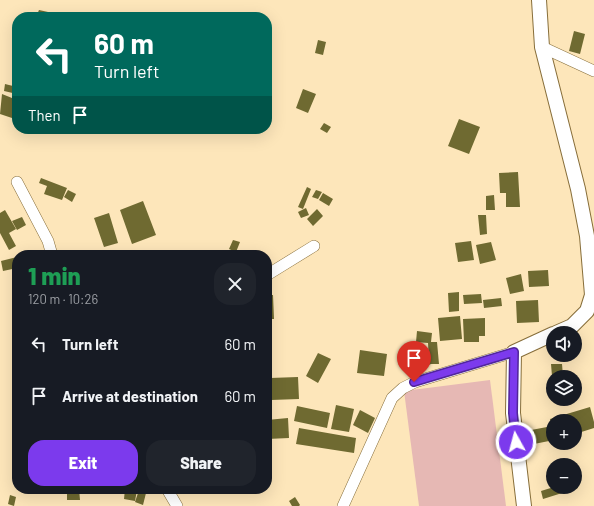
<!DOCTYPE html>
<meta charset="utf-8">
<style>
body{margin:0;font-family:Barlow,sans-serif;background:#20242c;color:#f1f3f6;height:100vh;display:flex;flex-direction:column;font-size:15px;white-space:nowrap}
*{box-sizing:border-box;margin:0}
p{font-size:13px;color:#9ea1a6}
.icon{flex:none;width:22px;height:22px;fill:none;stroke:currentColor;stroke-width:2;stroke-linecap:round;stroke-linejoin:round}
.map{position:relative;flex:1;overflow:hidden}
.sheet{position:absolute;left:12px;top:250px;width:260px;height:244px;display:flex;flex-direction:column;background:#171b24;border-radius:16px;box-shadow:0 4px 16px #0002}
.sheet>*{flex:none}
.guide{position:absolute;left:12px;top:12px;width:260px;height:122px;border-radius:16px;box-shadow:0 4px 16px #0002;background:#00695c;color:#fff;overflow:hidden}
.fabs{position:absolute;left:546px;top:326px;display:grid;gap:8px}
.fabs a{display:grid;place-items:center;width:36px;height:36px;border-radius:50%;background:#171b24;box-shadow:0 4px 16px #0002;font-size:20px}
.pin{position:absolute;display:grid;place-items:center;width:34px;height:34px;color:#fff;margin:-41px -17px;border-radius:50% 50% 50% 0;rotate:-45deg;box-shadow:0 0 4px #0007}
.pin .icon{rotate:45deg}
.me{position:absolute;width:44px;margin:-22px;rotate:353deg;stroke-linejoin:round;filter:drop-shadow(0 0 3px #0008)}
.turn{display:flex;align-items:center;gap:14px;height:84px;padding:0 16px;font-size:18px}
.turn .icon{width:52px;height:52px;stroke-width:2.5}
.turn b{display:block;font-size:28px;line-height:34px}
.then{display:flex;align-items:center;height:38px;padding:0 16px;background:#0003;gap:8px;font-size:15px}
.round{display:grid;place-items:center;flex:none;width:42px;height:42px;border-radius:16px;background:#20242c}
.overview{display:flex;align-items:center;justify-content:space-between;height:68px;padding:0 16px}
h1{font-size:24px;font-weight:800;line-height:30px;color:#1e9e55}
.action{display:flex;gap:8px;margin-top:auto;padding:8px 16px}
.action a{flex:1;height:46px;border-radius:16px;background:#7c3aed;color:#fff;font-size:16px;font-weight:800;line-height:46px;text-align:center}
.action a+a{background:#20242c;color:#f1f3f6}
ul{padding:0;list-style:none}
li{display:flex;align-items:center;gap:12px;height:52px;padding:0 16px}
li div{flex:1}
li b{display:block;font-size:15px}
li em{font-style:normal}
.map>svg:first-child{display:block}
.green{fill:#e6b8b4}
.building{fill:#6f6a31}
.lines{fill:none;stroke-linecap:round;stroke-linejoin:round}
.minor-casing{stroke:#876e3a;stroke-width:12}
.tertiary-casing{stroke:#876e3a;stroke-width:16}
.minor{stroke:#fff;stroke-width:11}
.tertiary{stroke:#fff;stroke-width:14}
.route-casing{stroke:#51269a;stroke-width:10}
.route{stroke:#7c3aed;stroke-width:7}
</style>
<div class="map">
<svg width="594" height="506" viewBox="0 0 594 506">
<rect width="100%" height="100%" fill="#fde6ba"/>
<path class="green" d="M490,380L506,506H419L404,391Z"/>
<path class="building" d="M39,10L48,12L46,17H36Z
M574,31L585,34L580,54L569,51Z
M318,40L326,42L323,55L315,53Z
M5,84L17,87V94L4,91Z
M303,89L316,94L308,113L296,108Z
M2,94L17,100V115L15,119L0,114Z
M459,119L480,127L469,154L448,146Z
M324,123L331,127L327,133L320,129Z
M518,172L520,207H506V193H500L499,173Z
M41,178L67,188L62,200L44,194L47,186L39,183Z
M307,187L311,189L303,209L298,207Z
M68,190L76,194L72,202L64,197Z
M316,190L322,192L318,199L312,197Z
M323,193L333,199L329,206L319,200Z
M494,195L495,210H486V196Z
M143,201L156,235L132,244L120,210Z
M306,208L309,215L301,218L298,212Z
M317,209L323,216L313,226L307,219Z
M5,210L16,229L9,233L16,246L9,250L0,233V213Z
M109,213L118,243L104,247L94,218Z
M478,215H486L487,234L480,235Z
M22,217L26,225L17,230L12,221Z
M233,240L240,242L236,252L229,249Z
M471,241L474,260L458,262L455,243Z
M491,242L496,260L480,264L476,245Z
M17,257V268L3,271L1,261Z
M548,270L549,286L529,287L528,271Z
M521,274L524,291L510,294L506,278Z
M459,292V311L449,312L448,293Z
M481,294L482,303L464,304L463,295Z
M267,295H273L274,319H267Z
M501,298L502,306L484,308L483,300Z
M538,300L539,322L517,323L516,301Z
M460,316L462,339L440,341L438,318Z
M485,318V336H479V342H464L463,319Z
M417,331L432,333L431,342H437L439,364H431L418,369L410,350L423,345L429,361L428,343L416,342Z
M360,350L387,354L384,376L357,373Z
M318,353L331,359L318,383L306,376Z
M410,361L419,375L412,380L403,365Z
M551,364H562L563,376H552Z
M298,377L299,399L271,400L270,378Z
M336,405L354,409L349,432L331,429Z
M297,406L330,413L327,428L294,421Z
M590,407L594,422V428L575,434V421H553V430L550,419Z
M360,410L375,418L368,433L353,425Z
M288,418L289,438L267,439V420Z
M547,427L549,441L529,445L526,431Z
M299,428L356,438L354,453L296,444Z
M575,480L578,488L543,499L541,491L554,487H575Z
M79,489L80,500H67V490Z
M125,489L137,490L135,501L124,499Z
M139,490L146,493L143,505L135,502Z
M10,495L16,497L14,506L8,504Z
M295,497L300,505L299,506H292L289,501Z"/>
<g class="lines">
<g class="minor-casing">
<path id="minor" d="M542,47L594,71
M17,182L48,241L52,255
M267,275L314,246
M167,489L177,506
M343,506L392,398L403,388L415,382L514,352"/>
</g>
<g class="tertiary-casing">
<path id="tertiary" d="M539,0L542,47L578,189L587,236L592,295L587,311L572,326L556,333
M524,506L513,413L514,352L553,334"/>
</g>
<use href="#minor" class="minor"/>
<use href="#tertiary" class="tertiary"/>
</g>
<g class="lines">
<g class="route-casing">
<path id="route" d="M414,382L514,352L513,413L516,442"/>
</g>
<use href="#route" class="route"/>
</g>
</svg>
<div class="fabs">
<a><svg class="icon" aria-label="sound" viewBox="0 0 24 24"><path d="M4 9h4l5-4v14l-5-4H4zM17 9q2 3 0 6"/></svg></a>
<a><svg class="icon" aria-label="layers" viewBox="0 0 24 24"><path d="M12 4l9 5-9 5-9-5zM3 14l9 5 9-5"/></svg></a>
<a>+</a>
<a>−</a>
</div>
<div class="pin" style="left:414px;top:382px;background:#d93025"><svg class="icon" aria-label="arrive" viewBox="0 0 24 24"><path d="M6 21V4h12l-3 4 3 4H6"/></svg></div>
<svg class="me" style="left:516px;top:442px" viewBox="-20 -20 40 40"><circle r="17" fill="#7c3aed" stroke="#fff" stroke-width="3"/><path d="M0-11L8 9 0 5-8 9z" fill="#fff"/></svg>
<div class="guide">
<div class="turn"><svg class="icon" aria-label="left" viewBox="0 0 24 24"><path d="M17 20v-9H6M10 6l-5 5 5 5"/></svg><div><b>60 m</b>Turn left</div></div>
<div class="then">Then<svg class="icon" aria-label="arrive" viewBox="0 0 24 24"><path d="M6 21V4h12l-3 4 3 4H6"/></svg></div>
</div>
<section class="sheet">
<div class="overview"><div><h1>1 min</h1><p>120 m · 10:26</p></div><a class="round"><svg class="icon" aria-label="close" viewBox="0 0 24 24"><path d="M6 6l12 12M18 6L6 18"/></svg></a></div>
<ul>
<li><svg class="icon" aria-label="left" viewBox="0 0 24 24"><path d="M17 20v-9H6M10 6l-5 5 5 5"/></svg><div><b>Turn left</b></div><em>60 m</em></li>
<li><svg class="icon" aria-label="arrive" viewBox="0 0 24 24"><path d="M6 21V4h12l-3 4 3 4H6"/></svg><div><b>Arrive at destination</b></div><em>60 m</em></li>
</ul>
<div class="action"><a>Exit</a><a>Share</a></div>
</section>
</div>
